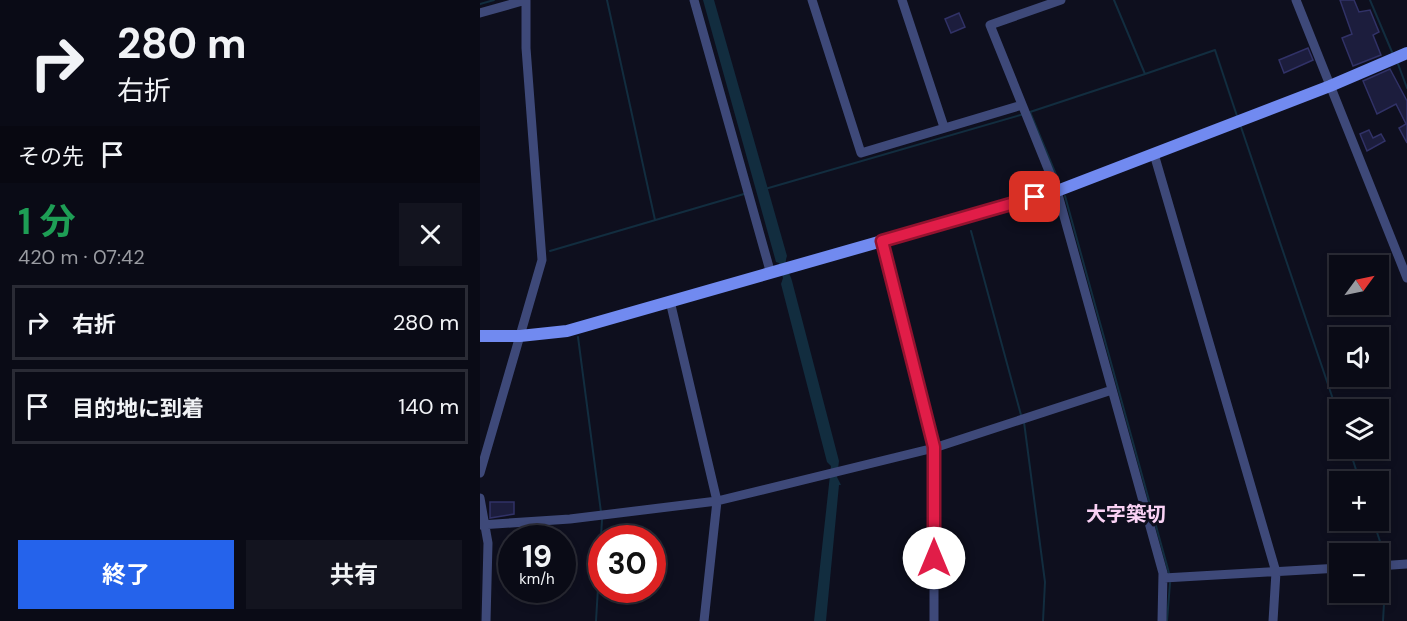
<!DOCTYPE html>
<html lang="ja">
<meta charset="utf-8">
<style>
body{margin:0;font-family:"DM Sans","Noto Sans JP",sans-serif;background:#13141f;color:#f1f3f6;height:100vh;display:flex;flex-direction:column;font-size:22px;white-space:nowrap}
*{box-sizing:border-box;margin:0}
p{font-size:20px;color:#999ba1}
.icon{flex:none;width:33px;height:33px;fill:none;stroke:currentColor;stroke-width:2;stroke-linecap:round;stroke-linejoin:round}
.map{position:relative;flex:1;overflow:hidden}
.side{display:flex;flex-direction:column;background:#0a0b16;width:480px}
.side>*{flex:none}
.banner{background:#0a0b16;color:#f1f3f6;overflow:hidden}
.needle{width:39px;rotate:57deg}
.buttons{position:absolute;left:849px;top:255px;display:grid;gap:12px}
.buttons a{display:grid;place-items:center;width:60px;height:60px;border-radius:0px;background:#0a0b16;box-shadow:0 3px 9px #0003,0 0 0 2px #2a2b35;font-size:30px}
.speed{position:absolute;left:18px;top:525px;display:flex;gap:12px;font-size:30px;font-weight:700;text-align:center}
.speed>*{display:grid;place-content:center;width:78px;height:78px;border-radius:50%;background:#0a0b16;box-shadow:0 3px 9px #0003,0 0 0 2px #2a2b35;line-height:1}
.speed small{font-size:15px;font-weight:400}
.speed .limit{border:9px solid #d22;background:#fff;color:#111}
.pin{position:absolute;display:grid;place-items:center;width:51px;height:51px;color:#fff;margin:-26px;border-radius:12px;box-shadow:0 3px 9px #0006}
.me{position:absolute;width:66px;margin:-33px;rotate:0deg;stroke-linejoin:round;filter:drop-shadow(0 0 4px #0008)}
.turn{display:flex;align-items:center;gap:21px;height:126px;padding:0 18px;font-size:27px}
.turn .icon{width:78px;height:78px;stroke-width:2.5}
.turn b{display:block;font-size:42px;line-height:51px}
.then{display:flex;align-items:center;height:57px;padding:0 18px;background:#0003;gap:12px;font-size:22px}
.round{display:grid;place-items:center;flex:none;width:63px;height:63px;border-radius:0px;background:#13141f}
.summary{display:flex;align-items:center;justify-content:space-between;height:102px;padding:0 18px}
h1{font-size:36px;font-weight:700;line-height:45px;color:#1e9e55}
.action{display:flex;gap:12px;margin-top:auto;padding:12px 18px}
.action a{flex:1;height:69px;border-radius:0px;background:#2563eb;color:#fff;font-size:24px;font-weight:700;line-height:69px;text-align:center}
.action a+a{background:#13141f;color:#f1f3f6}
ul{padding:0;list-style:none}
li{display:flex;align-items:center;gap:18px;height:75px;margin:0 12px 9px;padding:0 6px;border:3px solid #2a2b35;border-radius:0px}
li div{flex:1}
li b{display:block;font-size:22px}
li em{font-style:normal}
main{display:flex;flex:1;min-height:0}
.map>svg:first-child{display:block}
.water{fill:#122d3f}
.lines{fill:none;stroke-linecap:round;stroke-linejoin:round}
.stream{stroke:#122d3f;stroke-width:2}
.building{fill:#1c1d3d;stroke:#313267;stroke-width:1.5}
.street{stroke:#3e4979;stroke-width:9}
.secondary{stroke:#718af0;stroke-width:12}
.route-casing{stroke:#92132f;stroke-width:15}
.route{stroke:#e11d48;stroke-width:10}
.labels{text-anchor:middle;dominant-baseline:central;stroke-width:6;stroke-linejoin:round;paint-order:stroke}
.quarter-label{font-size:20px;font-weight:bold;fill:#fad2f5;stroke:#0e0f1e}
</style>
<main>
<section class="side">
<div class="banner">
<div class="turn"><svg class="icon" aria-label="right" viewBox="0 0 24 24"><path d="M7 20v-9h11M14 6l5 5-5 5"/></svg><div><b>280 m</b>右折</div></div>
<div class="then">その先<svg class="icon" aria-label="arrive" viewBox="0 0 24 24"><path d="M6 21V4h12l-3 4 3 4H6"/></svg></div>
</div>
<div class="summary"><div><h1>1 分</h1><p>420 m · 07:42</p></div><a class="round"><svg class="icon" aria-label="close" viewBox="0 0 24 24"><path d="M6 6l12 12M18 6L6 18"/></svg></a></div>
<ul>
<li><svg class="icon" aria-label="right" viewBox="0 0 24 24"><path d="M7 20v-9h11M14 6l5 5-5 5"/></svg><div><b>右折</b></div><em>280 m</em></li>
<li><svg class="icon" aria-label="arrive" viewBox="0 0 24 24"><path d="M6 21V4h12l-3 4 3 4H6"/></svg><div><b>目的地に到着</b></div><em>140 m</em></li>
</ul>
<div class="action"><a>終了</a><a>共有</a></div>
</section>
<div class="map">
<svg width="927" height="621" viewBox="0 0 927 621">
<rect width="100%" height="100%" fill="#0e0f1e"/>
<path class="water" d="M223,0H234L307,256C303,267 310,272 312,281L359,461L357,477L361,485H359L346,621H334L351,466L347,462L301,284L303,278L299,263L296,262Z"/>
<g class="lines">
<path class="stream" d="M127,0L175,220
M890,0L912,52
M0,4L14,0
M918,64L927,88
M665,74L735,50L757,116
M550,112L665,74L634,0
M550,112L579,182
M760,124L860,420
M285,189L544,114
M585,196L689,573
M491,231L541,415
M70,251L264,194
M98,337L121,512
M544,422L565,582L563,621
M869,448L880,482
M893,520L907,563
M116,621L122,520
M687,621L690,583
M903,621L906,569"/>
</g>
<path class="building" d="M860,0H874L879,12L890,10L899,32L893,35L901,55L873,66L862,38L872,34Z
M479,13L485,27L471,33L465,19Z
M828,48L833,60L804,73L799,60Z
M910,69L927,101V143L919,128L926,124L916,104L897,114L883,81Z
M889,130L893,138L901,134L905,141L887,151L880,134Z
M10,502H34V514L10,518Z"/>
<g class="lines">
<path class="street" d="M214,0L289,267
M332,0L381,153L542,105
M422,0L464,127
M581,0L510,25L577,191L683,573L682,621
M816,0L927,278
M0,13L46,0
M674,154L796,572L793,621
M402,241L454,448V621
M190,301L237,501L224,621
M0,473L62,260L46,48V0
M0,498L8,543L6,621
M0,525L90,519L237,501L454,448L632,390
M898,566L927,564
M684,578L860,568"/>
<path class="secondary" d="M0,336H40L87,331L577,191L850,86L927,53"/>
</g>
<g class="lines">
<g class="route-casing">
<path id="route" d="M454,558V447L402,241L555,197"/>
</g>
<use href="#route" class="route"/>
</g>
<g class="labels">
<g class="quarter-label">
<text x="646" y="514">大字築切</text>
</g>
</g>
</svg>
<div class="buttons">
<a><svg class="needle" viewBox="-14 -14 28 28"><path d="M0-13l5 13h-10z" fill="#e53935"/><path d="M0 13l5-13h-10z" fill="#999ba1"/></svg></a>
<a><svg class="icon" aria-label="sound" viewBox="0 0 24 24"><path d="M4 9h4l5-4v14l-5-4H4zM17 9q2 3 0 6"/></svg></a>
<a><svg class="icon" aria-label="layers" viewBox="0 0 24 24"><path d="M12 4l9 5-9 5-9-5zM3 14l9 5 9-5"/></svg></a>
<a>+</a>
<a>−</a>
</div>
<div class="speed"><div>19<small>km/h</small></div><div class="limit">30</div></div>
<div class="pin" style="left:555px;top:197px;background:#d93025"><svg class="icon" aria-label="arrive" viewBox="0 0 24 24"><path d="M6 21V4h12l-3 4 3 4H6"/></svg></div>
<svg class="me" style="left:454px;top:558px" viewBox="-20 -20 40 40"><circle r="19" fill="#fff"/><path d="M0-13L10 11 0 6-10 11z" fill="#e11d48"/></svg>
</div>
</main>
